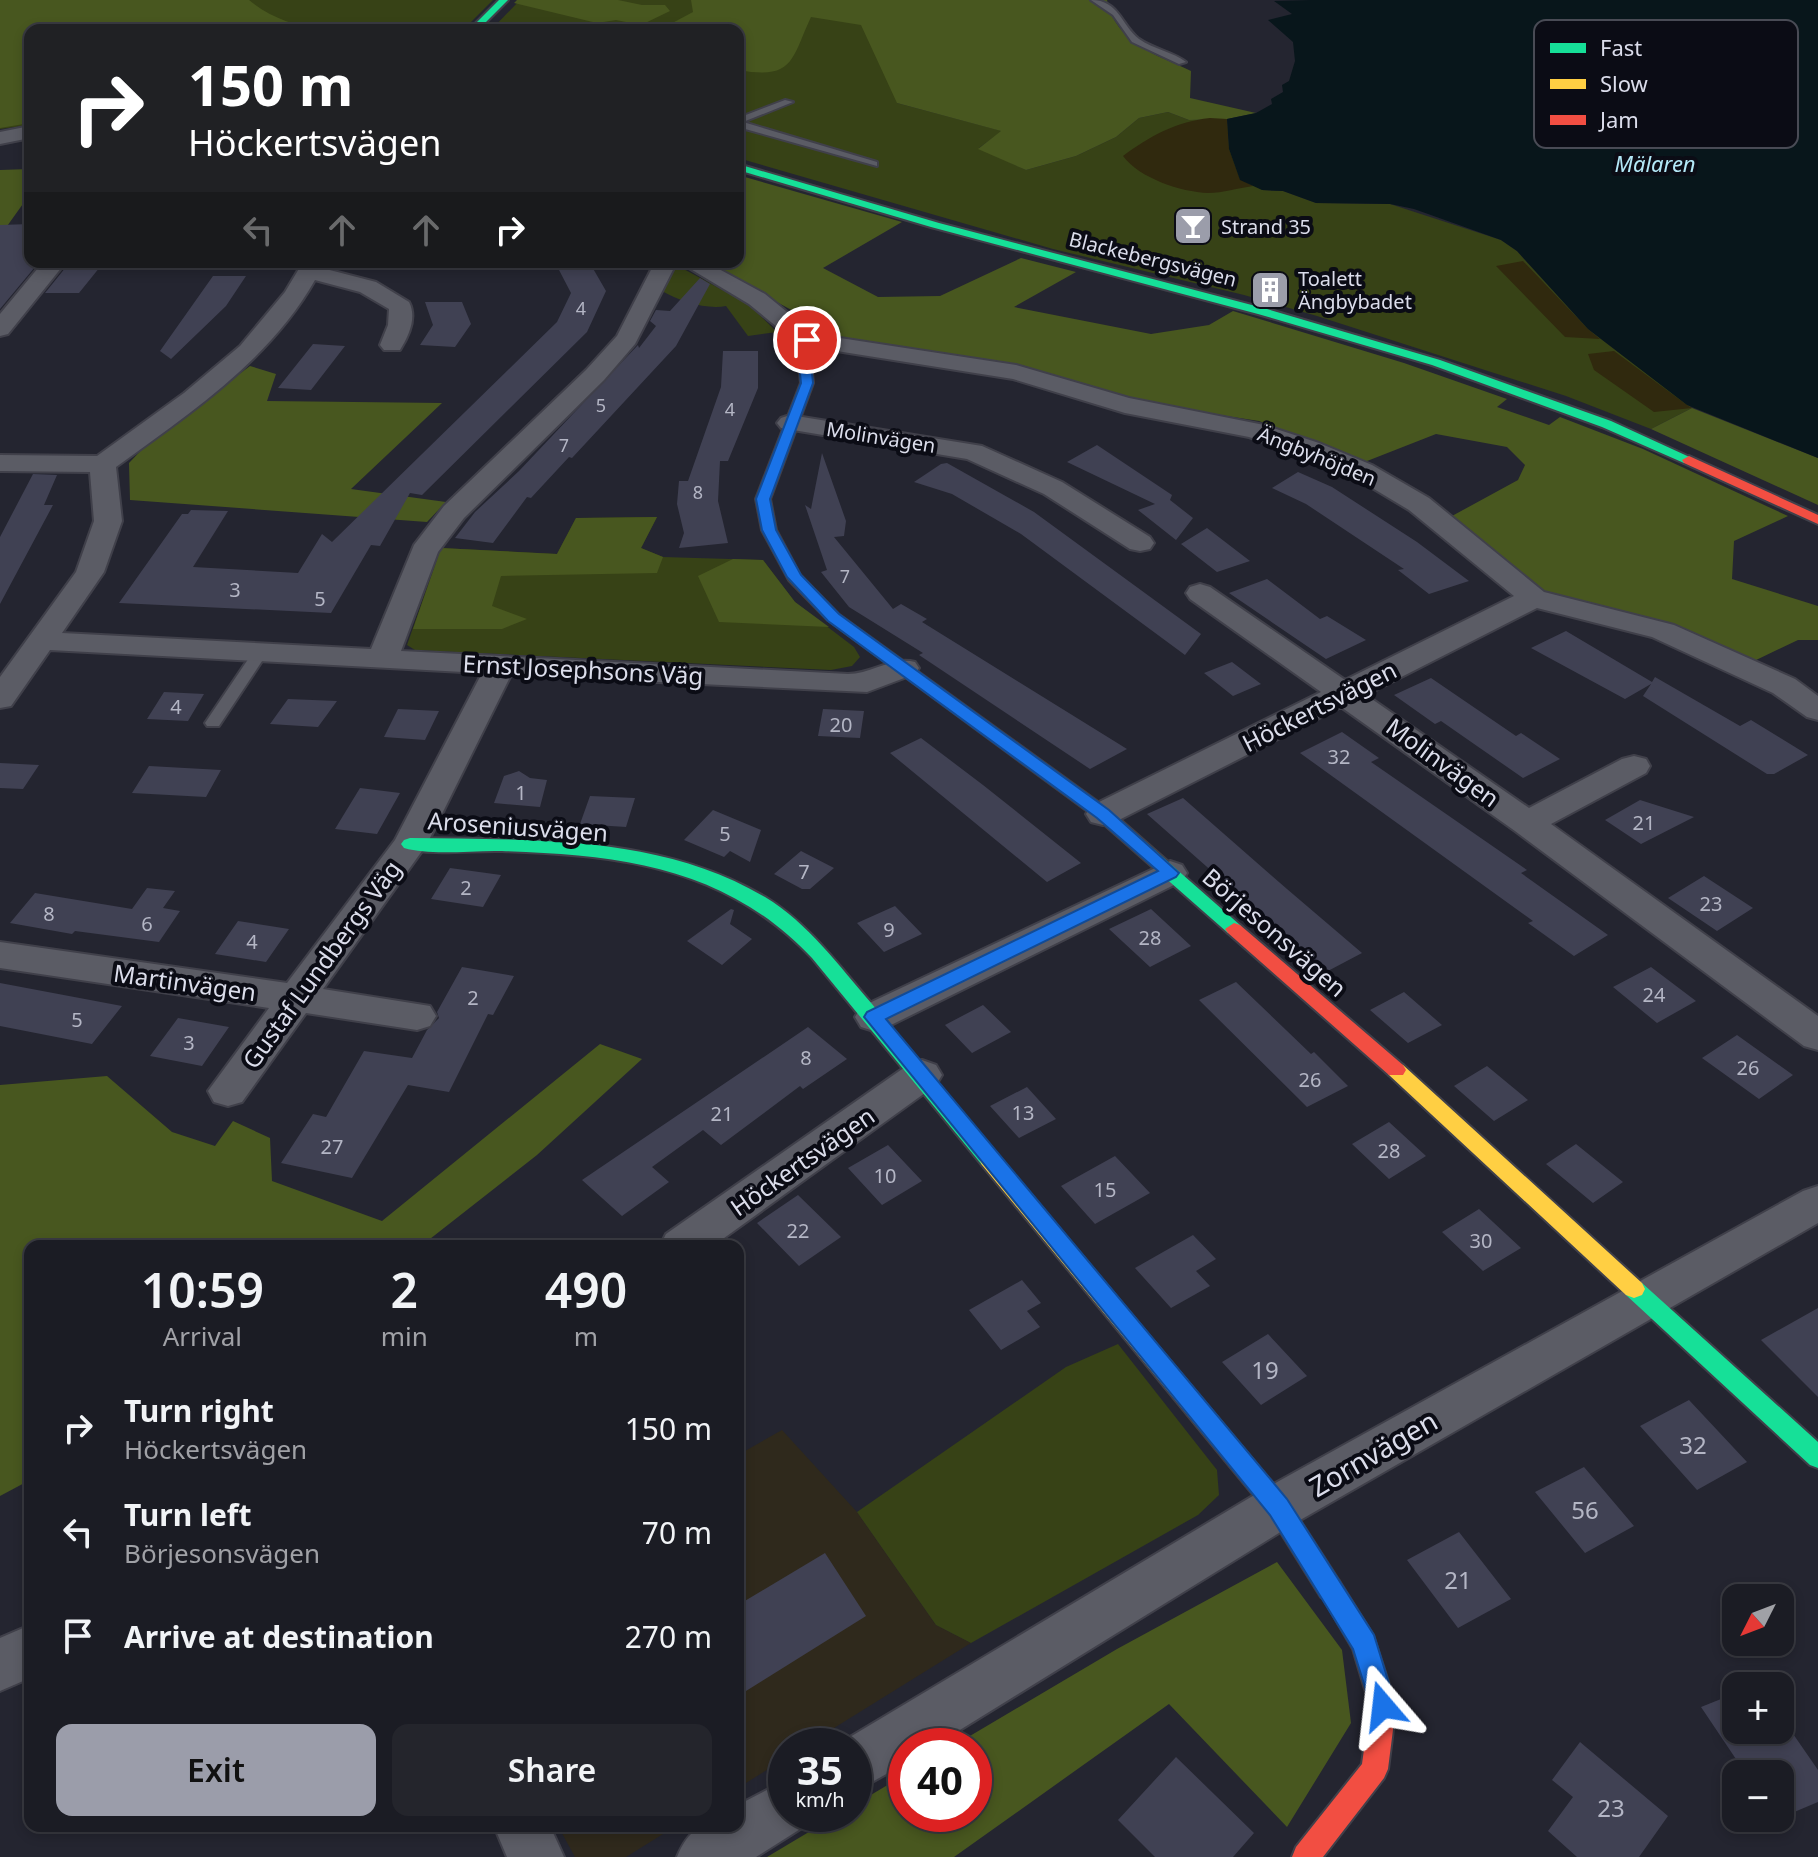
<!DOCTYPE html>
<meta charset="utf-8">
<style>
body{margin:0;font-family:"Noto Sans",sans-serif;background:#24252c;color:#f1f3f6;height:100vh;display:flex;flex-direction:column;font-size:30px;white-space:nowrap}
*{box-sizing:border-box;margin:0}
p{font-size:26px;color:#a0a1a6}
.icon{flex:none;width:44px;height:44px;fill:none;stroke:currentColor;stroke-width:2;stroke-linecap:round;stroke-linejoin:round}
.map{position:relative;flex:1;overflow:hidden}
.drawer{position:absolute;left:24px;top:1240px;width:720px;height:592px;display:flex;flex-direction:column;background:#1b1c24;border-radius:16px;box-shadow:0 4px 12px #0003,0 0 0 2px #393a41}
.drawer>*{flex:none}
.guide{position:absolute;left:24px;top:24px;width:720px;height:244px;border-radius:16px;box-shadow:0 4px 12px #0003,0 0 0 2px #393a41;background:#202124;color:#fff;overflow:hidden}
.needle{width:52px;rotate:228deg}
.tools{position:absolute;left:1722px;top:1584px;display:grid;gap:16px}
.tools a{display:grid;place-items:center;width:72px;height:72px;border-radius:16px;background:#1b1c24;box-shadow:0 4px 12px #0003,0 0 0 2px #393a41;font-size:40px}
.speed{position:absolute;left:768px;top:1728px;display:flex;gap:16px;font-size:40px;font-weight:700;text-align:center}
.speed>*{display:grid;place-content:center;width:104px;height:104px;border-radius:50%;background:#1b1c24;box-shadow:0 4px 12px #0003,0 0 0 2px #393a41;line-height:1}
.speed small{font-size:20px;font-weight:400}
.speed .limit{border:12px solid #d22;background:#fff;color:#111}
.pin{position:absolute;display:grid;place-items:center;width:68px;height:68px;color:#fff;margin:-34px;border:4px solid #fff;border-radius:50%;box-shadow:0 2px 8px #0007}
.me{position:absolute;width:88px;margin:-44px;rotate:343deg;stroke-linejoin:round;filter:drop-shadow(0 0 6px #0008)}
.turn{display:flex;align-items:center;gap:28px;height:168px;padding:0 32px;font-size:36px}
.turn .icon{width:104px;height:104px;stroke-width:2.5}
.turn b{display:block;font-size:56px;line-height:68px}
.lanes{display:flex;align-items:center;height:76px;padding:0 32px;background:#0003;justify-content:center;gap:40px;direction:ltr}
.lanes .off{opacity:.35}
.eta{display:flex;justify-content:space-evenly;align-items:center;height:136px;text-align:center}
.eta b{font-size:48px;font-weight:600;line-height:56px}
.button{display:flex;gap:16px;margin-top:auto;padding:16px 32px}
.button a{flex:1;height:92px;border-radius:16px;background:#9b9daa;color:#111;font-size:32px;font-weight:600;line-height:92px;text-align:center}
.button a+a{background:#24252c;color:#f1f3f6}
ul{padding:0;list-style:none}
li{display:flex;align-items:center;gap:24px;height:104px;padding:0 32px}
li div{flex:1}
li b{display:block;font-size:30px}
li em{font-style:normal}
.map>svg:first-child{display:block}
.commercial{fill:#2f291c}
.green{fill:#374216}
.forest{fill:#48571f}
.sand{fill:#30290e}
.water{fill:#08161b}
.building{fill:#404153}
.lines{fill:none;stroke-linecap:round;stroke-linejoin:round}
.lane-casing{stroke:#40404a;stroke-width:4}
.street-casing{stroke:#40404a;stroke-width:4}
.fast-casing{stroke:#40404a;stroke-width:4}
.slow-casing{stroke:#40404a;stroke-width:4}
.jam-casing{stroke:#40404a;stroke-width:4}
.lane{fill:#5b5c65;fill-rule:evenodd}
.street{fill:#5b5c65;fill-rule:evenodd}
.fast{fill:#16e098;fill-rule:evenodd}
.slow{fill:#ffcf43;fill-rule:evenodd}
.jam{fill:#f24e42;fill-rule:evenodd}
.route{fill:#1a73e8;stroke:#114b97;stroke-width:2}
.labels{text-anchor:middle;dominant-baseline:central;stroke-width:8;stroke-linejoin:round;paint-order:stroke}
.far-number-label{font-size:18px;fill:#b4b6c5}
.far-poi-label{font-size:20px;fill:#dbddeb;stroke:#0b0c15;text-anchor:start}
.far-street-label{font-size:20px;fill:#dbddeb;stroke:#0b0c15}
.number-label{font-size:20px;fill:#b4b6c5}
.far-water-label{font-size:22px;font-style:italic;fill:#b3e8f7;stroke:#0b0c15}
.street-label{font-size:24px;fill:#dbddeb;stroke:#0b0c15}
.near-number-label{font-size:24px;fill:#b4b6c5}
.near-street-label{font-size:28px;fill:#dbddeb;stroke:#0b0c15}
.key{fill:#0b0c15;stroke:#494b55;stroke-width:2}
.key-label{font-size:22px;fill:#dbddeb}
</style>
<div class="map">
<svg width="1818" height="1857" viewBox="0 0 1818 1857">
<rect width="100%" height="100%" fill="#242530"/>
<path class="commercial" d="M782,1430L857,1512L936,1625L971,1643L805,1746H786V1758L738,1788V1455Z
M558,1826H676L626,1857H575Z"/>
<path class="green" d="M0,0H493L463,30H30V125L0,129Z
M520,0H925L897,103L1002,131L979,148L1026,170L1076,156L1116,137L1139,118L1168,112L1189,120L1227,119L1229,149L1262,190L1283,191L1316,203L1390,204L1501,240L1517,251L1588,329L1692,408L1651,429L1566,396L1317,316L1244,295L1053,249L738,158V30H491Z
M680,267L748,304L777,332L748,336L726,306C707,310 679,301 662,291L673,269Z
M657,517L641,548L663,557L763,560L795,602L854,647L860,657L852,666L831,670L415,650L407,645L441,548L557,554L576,518Z
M1118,1344L1217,1470L1219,1495L1198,1515L971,1643L936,1625L857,1512L1066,1367Z"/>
<path class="forest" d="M0,0H249C270,18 294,25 321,30H30V123L0,128Z
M517,0H618L642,5H665L670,11L641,25L616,20L597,23L514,3Z
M691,0H1107C1116,43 1155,54 1191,71L1190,98L1256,113L1227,119L1189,120L1168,112L1139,118L1116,137L1076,156L1026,170L978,149L1001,131L897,103L861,25L811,17C791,60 794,80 738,70V30H665L663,28L693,12Z
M30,169V194L0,236V170Z
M738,175L902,222L823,268L878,297L940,296L1021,258L1076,272L1014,307L1151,334L1209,325L1233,311L1404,363L1507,399L1497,407L1549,425L1560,417L1643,449L1788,516L1734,541L1732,579L1818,606V640H1798L1754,661L1684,629L1560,598L1518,579L1452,516L1518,480L1525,465L1507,447L1436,434L1362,463L1259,421L1161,406L977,358L841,337L703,262H738Z
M250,366L276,374L267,401L442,403L351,489L446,502L427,522L130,500L129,463L150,441Z
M1692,408L1818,458V505L1651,429Z
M657,517L641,548L663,557L657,573L501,576L492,606L527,619L502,629H413L441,548L557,554L576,518Z
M733,559L763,560L795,602L829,627L719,622L698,576Z
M600,1044L642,1059L537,1155L421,1246H30V1480L0,1496V1085L107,1076L172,1132L215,1146L233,1121L270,1138L272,1181L382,1221Z
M1277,1562L1342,1650L1351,1723L1287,1827L1169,1704L954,1857H767L839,1814H854V1805L906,1774V1814H974V1746H953L1117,1649Z"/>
<path class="sand" d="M1210,118L1227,119L1229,149L1240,179L1253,186C1238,188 1223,193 1208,193C1181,192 1139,178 1123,156C1150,136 1175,122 1210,118Z
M1523,261L1588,329L1600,339L1565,337L1496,266Z
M1614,351L1687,405L1692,408L1654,412L1594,370L1588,354Z"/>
<path class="water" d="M1311,0H1818V458L1687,405L1588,329L1517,251L1501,240L1414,209L1390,204L1316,203L1283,191L1262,190L1240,180L1229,149L1227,119L1256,113L1272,104L1271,99L1283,92L1282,85L1289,81L1295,61L1293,42L1268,20L1292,14L1274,1Z"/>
<path class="building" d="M30,224V267H35L0,309V225Z
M591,265L606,291L587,332L422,495L410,493L380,546L371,545L331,613L119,603L182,514H188L191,510L228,511L193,567L298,573L322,534L332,542L557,322L571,293L559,270Z
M66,267H100L79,293H45Z
M213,276H246L226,306L171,359L160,351Z
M700,278L710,284L676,346L572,458L569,457L531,498L527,497L493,543L455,538L475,512L519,471L638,345L639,348L656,326L650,321L656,310L670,311Z
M425,302H462L471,324L455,347L420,345L433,325Z
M313,344L345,346L311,390L278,388Z
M723,351H758V388L728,461H720L718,501L728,543L679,548L684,533L677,504L679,481H688L721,387Z
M1097,445L1172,495L1170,500L1193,518L1176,540L1138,510L1155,504L1067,462Z
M822,453L846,521L844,536L834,537L893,609L901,604L927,619L922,622L1127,749L1090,769L919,655L923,653L849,607L821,572L827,570L805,505L811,509Z
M947,463L1034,512L1201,634L1185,655L1021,534L952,494L914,482L941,464Z
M1298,472L1332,487L1417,542L1469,581L1429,594L1398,570L1404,569L1306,504L1272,488Z
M33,474L57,475L44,505H53L0,604V537Z
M1207,528L1250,561L1217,572L1181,544Z
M1267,579L1320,619L1327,616L1366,640L1326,659L1229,593Z
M1566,631L1652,682L1655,677L1740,726L1751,720L1808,755L1774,774H1767L1643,696L1651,684L1625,699L1531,648Z
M1232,662L1261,684L1233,696L1204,673Z
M1431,678L1516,736L1521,733L1560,759L1523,778L1441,721L1435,724L1394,695Z
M164,692L204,694L188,721L147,719Z
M288,699L337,701L318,727L270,724Z
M398,709L439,711L425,740L384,737Z
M823,709L864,711L860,738L818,736Z
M1342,732L1379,758L1371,762L1527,870L1521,873L1608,935L1574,956L1528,923L1533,921L1300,753Z
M921,738L983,785L1081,863L1047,882L890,753Z
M0,763L39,765L23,789L0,788Z
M149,766L221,770L206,797L132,793Z
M519,771L530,778L547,780L540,807L494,803L504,776Z
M360,788L400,793L377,834L335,829Z
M590,796L635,798L626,827L580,824Z
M1183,798L1287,889L1362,953L1326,972L1147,814Z
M1640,800L1694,817L1641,844L1605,820Z
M713,810L761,830L750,862L730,851L724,857L684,840Z
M801,851L834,868L810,889H802L774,874Z
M450,868L501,875L483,907L431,899Z
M1704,876L1753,908L1717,931L1668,898Z
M147,888L175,891L163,908L180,911L159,942L75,931L72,934L10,923L35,893L132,909Z
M895,906L922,934L884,952L857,923Z
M731,909L734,910L730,924L752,939L722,965L687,941Z
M1151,909L1191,946L1150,967L1109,929Z
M238,921L289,929L266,962L215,954Z
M462,967L514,976L493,1015L488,1014L449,1092L408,1085L352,1178L281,1163L313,1114L326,1117L364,1051L412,1058L427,1030L439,1018L437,1012Z
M1651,967L1696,1001L1657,1023L1613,987Z
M1236,982L1311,1054L1314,1052L1348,1086L1307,1107L1199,1000Z
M0,983L122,1006L92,1044L0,1026Z
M1404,992L1442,1025L1408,1043L1370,1010Z
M983,1005L1011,1032L972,1053L945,1025Z
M178,1018L229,1027L202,1066L150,1056Z
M808,1027L847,1059L803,1089L800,1086L721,1145L703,1130L652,1167L669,1182L622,1216L582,1180Z
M1737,1035L1793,1075L1759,1099L1702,1058Z
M1487,1066L1528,1100L1494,1121L1454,1086Z
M1027,1087L1056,1119L1019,1138L990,1106Z
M1389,1122L1426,1156L1389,1179L1352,1144Z
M1576,1144L1623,1182L1593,1203L1546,1164Z
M888,1145L922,1181L882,1205L848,1168Z
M1115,1156L1150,1193L1095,1224L1061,1186Z
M798,1195L841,1237L799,1266L757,1223Z
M1479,1209L1521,1248L1483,1271L1442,1232Z
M1193,1235L1216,1259L1196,1271L1210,1286L1171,1308L1135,1268Z
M1022,1280L1041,1303L1027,1311L1040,1327L1001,1350L969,1310Z
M1818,1308V1397L1761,1340Z
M1268,1334L1307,1376L1261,1405L1222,1362Z
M1689,1400L1747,1462L1697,1490L1640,1426Z
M1584,1467L1634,1526L1585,1553L1535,1492Z
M1459,1532L1511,1599L1458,1628L1407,1560Z
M825,1553L866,1616L738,1696V1605Z
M1736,1693V1730H1780V1715L1818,1770V1802L1780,1818V1774H1746L1701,1707Z
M1580,1742L1668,1816L1639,1857H1577L1548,1831L1573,1797L1552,1780Z
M1176,1757L1254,1833L1233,1857H1155L1118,1820Z"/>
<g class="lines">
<g class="lane-casing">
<path id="lane" d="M1091,0C1119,0 1121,25 1139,39C1153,49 1173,52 1186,62L1179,64L1132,42L1113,15Z
M785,100L793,102L743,122L877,162V166L738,127V118Z
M260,647L268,652L221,723L219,726H207L205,723L255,649Z"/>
</g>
<g class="street-casing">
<path id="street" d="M30,126V138L0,144V132Z
M43,262H66L8,334L0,336V314Z
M303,262H325L322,268L376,282L409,302C417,317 409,336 400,350H384L380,345L388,325L389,309L360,292L315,280C269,361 190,413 116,467L122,521L104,572L62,633L371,649L414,545L444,506L586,370L617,336L655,262H677L635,344L604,380L464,518L438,552L401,651L848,674C872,674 892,656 915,662L919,668L915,674L867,692L511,675L427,844L323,989L430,1006L436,1016L430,1026L417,1030L306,1013L242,1102L228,1106L214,1102L208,1091L269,1008L0,968V942L287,983L395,840L482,673L50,650L11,706L0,708V677L76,572L94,521L90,472L0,471V455L97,456L184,393L240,346L285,292Z
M679,262H706L765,294L814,334L1016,365L1129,398L1264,425L1319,443L1372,465L1429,498L1544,592L1674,625L1795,679L1818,696V720L1807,717L1773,693L1652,637L1537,608L1366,695L1529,808L1622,759L1634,756L1646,759L1650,766L1646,773L1551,824L1818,1016V1050L1804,1046L1515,831L1341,707L1115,822L1103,825L1091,822L1086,814L1091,806L1321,692L1190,599L1186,593L1190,587L1200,584L1210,587L1345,680L1514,596L1409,510L1354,477L1301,455L1249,437L1125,413L1013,379L799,345L749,304Z
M790,415L982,446L1062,482L1150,537L1154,543L1150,549L1140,551L1130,549L1044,494L967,459L781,428L777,423L781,418Z
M1170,861L1182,865L1187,873L1182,881L887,1027L874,1031L861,1027L855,1017L861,1007Z
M922,1060L936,1065L942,1075L936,1085L713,1246H660L666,1234L908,1065Z
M1818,1186V1223L1295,1523L934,1746H906V1763L854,1792V1746H835L1261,1491L1803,1191Z
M30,1625V1678L0,1691V1638Z
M786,1780V1814H810L805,1826L756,1857H677C692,1822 704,1826 738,1826V1805Z
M494,1826H550L564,1857H507Z"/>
</g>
<g class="fast-casing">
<path id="fast" d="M499,0H508L478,30H469Z
M738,164L939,223L1267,309L1440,360L1611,421L1696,460L1684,463L1602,427L1432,365L1258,314L931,227L738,170Z
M807,336L813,340L810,353L813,383L770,499L776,530L800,575L838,614L1109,810L1240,925L1243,929L1240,933H1228L1097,818L828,620L789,580L762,530L756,499L801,383L798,353L801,340Z
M410,838C529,840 659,834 765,897C808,923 839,966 872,1004C913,1054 955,1104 996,1153L999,1159L996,1165L989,1167L982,1165L812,958C726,867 622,855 502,851C473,850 432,856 404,848L401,844L404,840Z
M1634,1280L1642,1283L1818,1442V1468L1810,1465L1626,1295L1623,1289L1626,1283Z"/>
</g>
<g class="slow-casing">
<path id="slow" d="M1396,1063L1403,1065L1642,1283L1645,1289L1642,1295L1634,1298L1626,1295L1389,1075L1386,1070L1389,1065Z
M989,1151L996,1153L1286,1499L1339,1581L1342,1589L1339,1597L1330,1601L1321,1597L1270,1515L982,1165L979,1159L982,1153Z"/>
</g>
<g class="jam-casing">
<path id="jam" d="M1689,456L1818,515V524L1684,463L1682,460Z
M1234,923L1240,925L1403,1065L1406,1070L1403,1075H1389L1228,933L1225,929Z
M1330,1577L1339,1581L1373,1635L1396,1706L1388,1769L1384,1778L1323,1857H1292L1296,1847L1362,1764L1370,1706L1353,1649L1318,1589L1321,1581Z"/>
</g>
<use href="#lane" class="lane"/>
<use href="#street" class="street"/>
<use href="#fast" class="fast"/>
<use href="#slow" class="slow"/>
<use href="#jam" class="jam"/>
</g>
<path class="route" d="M803,337L813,340L810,353L813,383L770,499L776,530L801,575L839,614L1109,810L1179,873L1176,877L886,1019L1287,1499L1374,1635L1396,1706L1393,1716L1383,1720L1374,1716L1353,1649L1270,1515L864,1017L867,1012L1158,871L1097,818L828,621L787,577L762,530L756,499L801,383L798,353Z"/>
<defs>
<g id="bar-square" transform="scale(2)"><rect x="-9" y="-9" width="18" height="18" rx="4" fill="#9b9daa" stroke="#0b0c15"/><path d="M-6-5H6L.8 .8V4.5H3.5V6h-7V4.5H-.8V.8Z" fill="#fff"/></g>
<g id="building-square" transform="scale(2)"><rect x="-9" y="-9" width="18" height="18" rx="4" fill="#9b9daa" stroke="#0b0c15"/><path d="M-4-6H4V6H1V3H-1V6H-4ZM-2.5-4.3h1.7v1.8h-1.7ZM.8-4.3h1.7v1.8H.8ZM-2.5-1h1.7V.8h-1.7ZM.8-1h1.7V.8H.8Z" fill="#fff"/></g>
</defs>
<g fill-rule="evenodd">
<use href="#bar-square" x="1193" y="226"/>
<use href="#building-square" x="1270" y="290"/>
</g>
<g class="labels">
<g class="far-number-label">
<text x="581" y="308">4</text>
<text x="601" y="405">5</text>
<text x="730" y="409">4</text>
<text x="564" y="445">7</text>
<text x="698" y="492">8</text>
<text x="845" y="576">7</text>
</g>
<g class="far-poi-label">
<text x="1221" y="226">Strand 35</text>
<text x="1298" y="278">Toalett<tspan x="1298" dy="23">Ängbybadet</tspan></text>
</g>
<g class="far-street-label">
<text transform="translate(1153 259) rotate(14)">Blackebergsvägen</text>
<text transform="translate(881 437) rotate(9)">Molinvägen</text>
<text transform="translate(1317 456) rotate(22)">Ängbyhöjden</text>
</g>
<g class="number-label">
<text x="235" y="589">3</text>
<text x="320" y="598">5</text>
<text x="176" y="706">4</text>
<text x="841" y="724">20</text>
<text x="1339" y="756">32</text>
<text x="521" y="792">1</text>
<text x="1644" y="822">21</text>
<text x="725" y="833">5</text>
<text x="804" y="871">7</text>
<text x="466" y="887">2</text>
<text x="1711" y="903">23</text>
<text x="49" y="913">8</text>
<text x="147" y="923">6</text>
<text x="889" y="929">9</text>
<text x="1150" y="937">28</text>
<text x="252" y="941">4</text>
<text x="1654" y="994">24</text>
<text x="473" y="997">2</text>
<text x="77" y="1019">5</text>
<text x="189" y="1042">3</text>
<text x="806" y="1057">8</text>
<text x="1748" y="1067">26</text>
<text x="1310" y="1079">26</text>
<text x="1023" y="1112">13</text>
<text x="722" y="1113">21</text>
<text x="332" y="1146">27</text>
<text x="1389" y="1150">28</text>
<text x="885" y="1175">10</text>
<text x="1105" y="1189">15</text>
<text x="798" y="1230">22</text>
<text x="1481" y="1240">30</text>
</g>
<g class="far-water-label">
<text x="1655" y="163">Mälaren</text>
</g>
<g class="street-label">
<text transform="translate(583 669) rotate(3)">Ernst Josephsons Väg</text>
<text transform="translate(1319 706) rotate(-27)">Höckertsvägen</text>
<text transform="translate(1443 762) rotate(36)">Molinvägen</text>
<text transform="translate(518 826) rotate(4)">Aroseniusvägen</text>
<text transform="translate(1275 932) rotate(41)">Börjesonsvägen</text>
<text transform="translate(321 964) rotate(-54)">Gustaf Lundbergs Väg</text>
<text transform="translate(185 982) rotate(8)">Martinvägen</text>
<text transform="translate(802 1161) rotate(-35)">Höckertsvägen</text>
</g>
<g class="near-number-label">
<text x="1265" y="1369">19</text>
<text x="1693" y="1444">32</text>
<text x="1585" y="1509">56</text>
<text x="1458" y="1579">21</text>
<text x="1611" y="1807">23</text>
</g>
<g class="near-street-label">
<text transform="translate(1373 1453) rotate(-30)">Zornvägen</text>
</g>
</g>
<rect x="1534" y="20" width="264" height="128" rx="12" class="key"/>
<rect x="1550" y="43" width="36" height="10" fill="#16e098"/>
<rect x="1550" y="79" width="36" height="10" fill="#ffcf43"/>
<rect x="1550" y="115" width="36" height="10" fill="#f24e42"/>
<g class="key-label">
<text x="1600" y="56">Fast</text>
<text x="1600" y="92">Slow</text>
<text x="1600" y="128">Jam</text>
</g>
</svg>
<div class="tools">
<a><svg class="needle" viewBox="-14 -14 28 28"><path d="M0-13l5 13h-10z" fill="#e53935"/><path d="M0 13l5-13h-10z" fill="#a0a1a6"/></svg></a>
<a>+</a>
<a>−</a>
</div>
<div class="speed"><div>35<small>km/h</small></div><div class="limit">40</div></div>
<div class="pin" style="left:807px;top:340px;background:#d93025"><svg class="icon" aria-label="arrive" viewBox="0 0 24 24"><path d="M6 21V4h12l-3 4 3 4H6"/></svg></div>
<svg class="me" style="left:1383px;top:1706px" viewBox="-20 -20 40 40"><path d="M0-17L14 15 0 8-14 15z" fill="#1a73e8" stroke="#fff" stroke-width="4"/></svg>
<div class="guide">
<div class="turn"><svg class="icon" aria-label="right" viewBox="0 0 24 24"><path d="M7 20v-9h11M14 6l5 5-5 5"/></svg><div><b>150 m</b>Höckertsvägen</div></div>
<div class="lanes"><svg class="icon off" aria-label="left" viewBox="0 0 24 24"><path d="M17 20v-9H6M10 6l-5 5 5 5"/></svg><svg class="icon off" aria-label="ahead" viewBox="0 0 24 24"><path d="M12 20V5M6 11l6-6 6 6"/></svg><svg class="icon off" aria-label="ahead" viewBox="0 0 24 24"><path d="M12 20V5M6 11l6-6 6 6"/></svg><svg class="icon" aria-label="right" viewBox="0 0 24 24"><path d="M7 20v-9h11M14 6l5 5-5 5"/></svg></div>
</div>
<section class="drawer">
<div class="eta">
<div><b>10:59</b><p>Arrival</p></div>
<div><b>2</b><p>min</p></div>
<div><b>490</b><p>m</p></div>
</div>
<ul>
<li><svg class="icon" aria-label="right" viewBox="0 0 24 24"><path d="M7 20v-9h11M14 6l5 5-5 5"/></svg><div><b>Turn right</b><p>Höckertsvägen</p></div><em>150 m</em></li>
<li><svg class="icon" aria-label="left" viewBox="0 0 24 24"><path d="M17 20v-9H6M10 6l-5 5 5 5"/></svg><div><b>Turn left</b><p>Börjesonsvägen</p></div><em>70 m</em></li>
<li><svg class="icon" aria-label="arrive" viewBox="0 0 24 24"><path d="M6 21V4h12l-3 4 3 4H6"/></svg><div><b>Arrive at destination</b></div><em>270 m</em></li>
</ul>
<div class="button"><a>Exit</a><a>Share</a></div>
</section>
</div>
